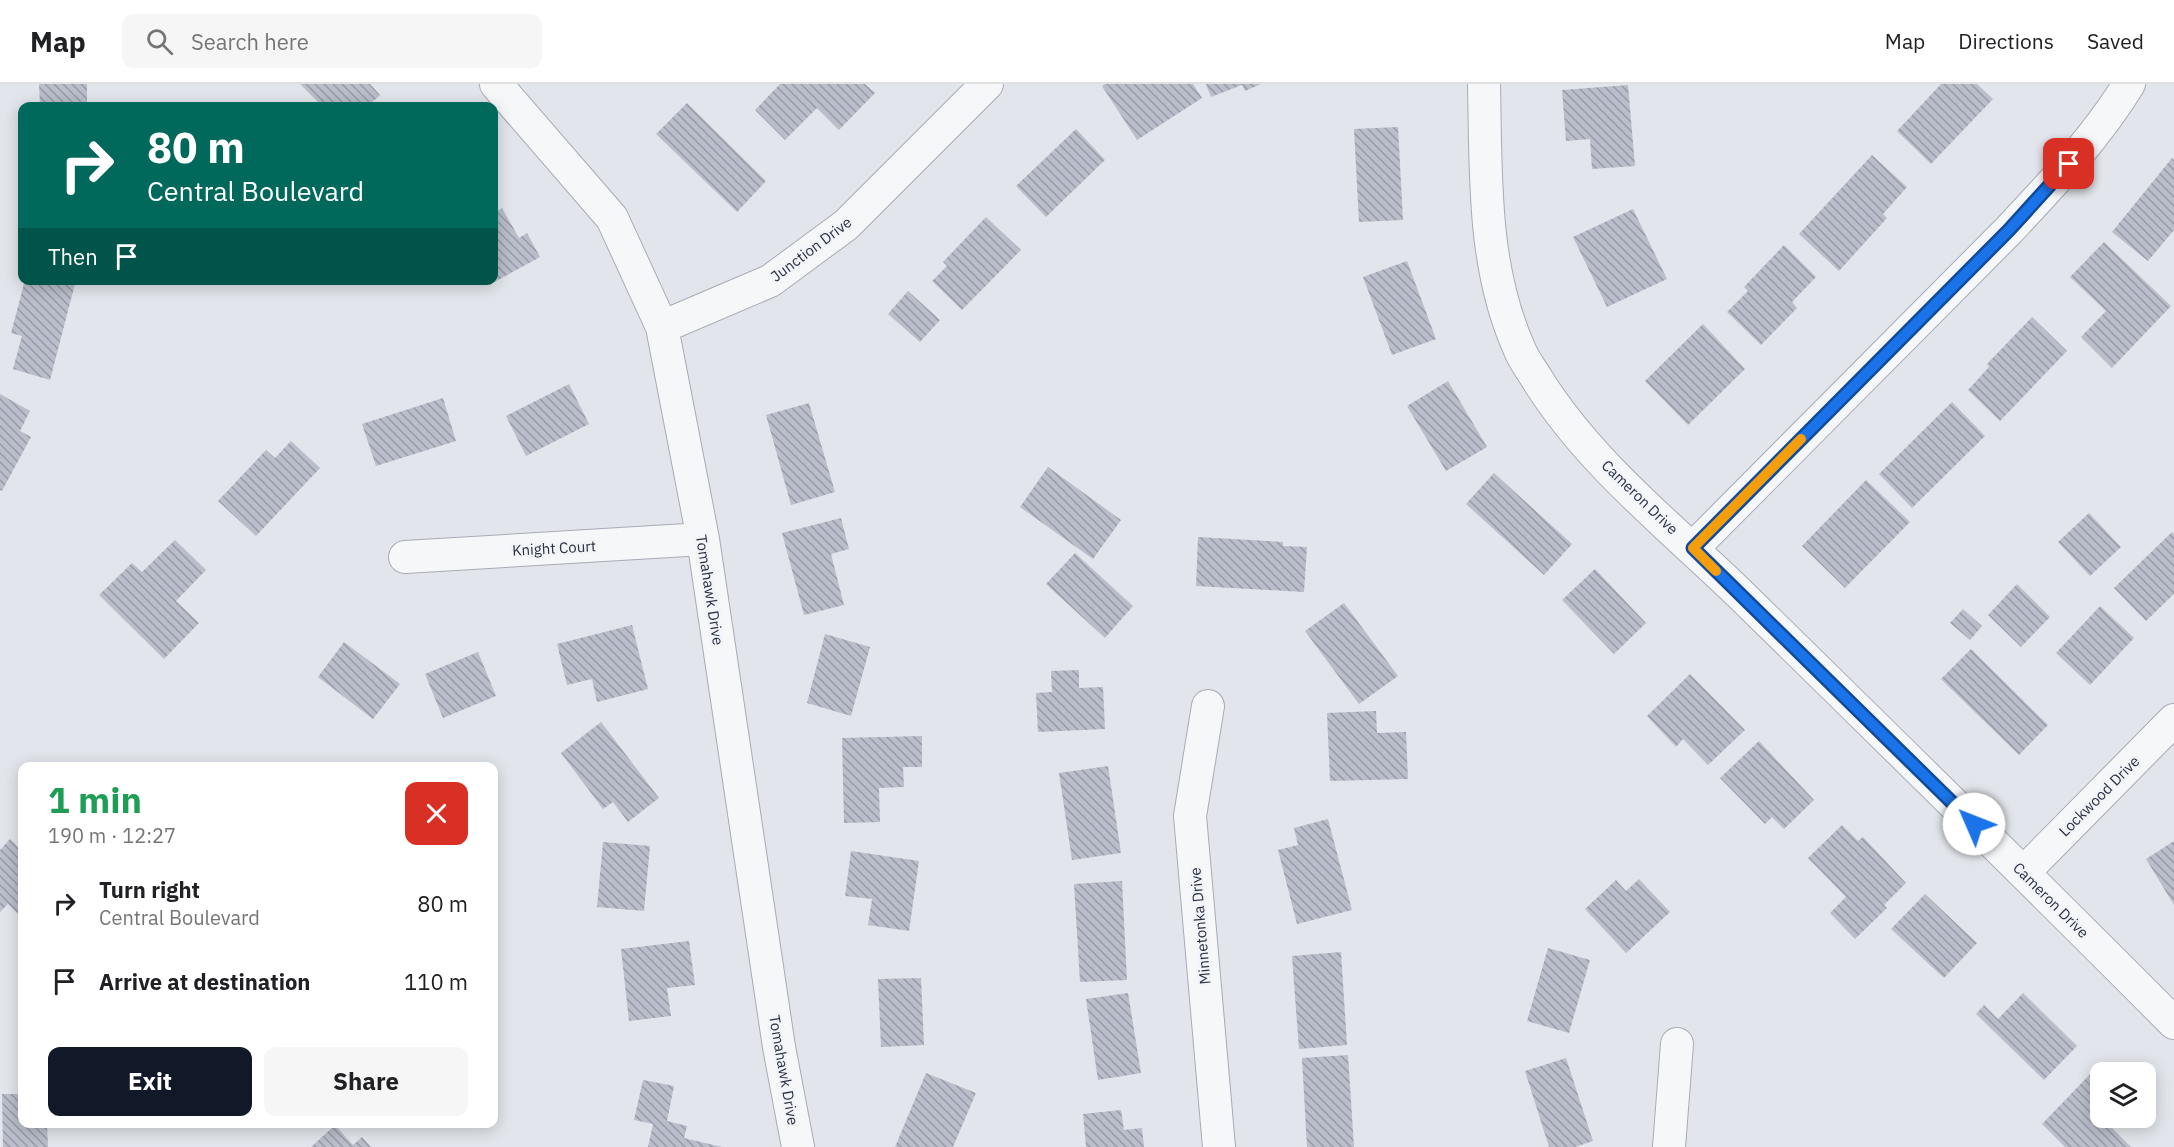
<!DOCTYPE html>
<meta charset="utf-8">
<style>
body{margin:0;font-family:"IBM Plex Sans",sans-serif;background:#f6f6f6;color:#202124;height:100vh;display:flex;flex-direction:column;font-size:22px;white-space:nowrap}
*{box-sizing:border-box;margin:0}
p{font-size:20px;color:#757577}
.icon{flex:none;width:33px;height:33px;fill:none;stroke:currentColor;stroke-width:2;stroke-linecap:round;stroke-linejoin:round}
.map{position:relative;flex:1;overflow:hidden}
.panel{position:absolute;left:18px;top:678px;width:480px;height:366px;display:flex;flex-direction:column;background:#fff;border-radius:12px;box-shadow:0 3px 15px #0003}
.panel>*{flex:none}
.guide{position:absolute;left:18px;top:18px;width:480px;height:183px;border-radius:12px;box-shadow:0 3px 15px #0003;background:#00695c;color:#fff;overflow:hidden}
.fabs{position:absolute;left:2090px;top:978px;display:grid;gap:12px}
.fabs a{display:grid;place-items:center;width:66px;height:66px;border-radius:12px;background:#fff;box-shadow:0 3px 15px #0003;font-size:30px}
.pin{position:absolute;display:grid;place-items:center;width:51px;height:51px;color:#fff;margin:-26px;border-radius:12px;box-shadow:0 3px 9px #0006}
.me{position:absolute;width:66px;margin:-33px;rotate:314deg;stroke-linejoin:round;filter:drop-shadow(0 0 4px #0008)}
.turn{display:flex;align-items:center;gap:21px;height:126px;padding:0 30px;font-size:27px}
.turn .icon{width:78px;height:78px;stroke-width:2.5}
.turn b{display:block;font-size:42px;line-height:51px}
.then{display:flex;align-items:center;height:57px;padding:0 30px;background:#0003;gap:12px;font-size:22px}
.round{display:grid;place-items:center;flex:none;width:63px;height:63px;border-radius:12px;background:#f6f6f6}
.head{display:flex;align-items:center;justify-content:space-between;height:102px;padding:0 30px}
h1{font-size:36px;font-weight:700;line-height:45px;color:#1e9e55}
.primary-button{display:flex;gap:12px;margin-top:auto;padding:12px 30px}
.primary-button a{flex:1;height:69px;border-radius:12px;background:#111827;color:#fff;font-size:24px;font-weight:700;line-height:69px;text-align:center}
.primary-button a+a{background:#f6f6f6;color:#202124}
ul{padding:0;list-style:none}
li{display:flex;align-items:center;gap:18px;height:78px;padding:0 30px}
li div{flex:1}
li b{display:block;font-size:22px}
li em{font-style:normal}
header{display:flex;align-items:center;gap:36px;box-sizing:border-box;height:84px;padding:0 30px;background:#fff;border-bottom:2px solid #e0e0e0}
header strong{font-size:28px}
nav{display:flex;gap:33px;margin-inline-start:auto;font-size:21px}
.search{width:420px;height:54px;background:#f6f6f6;display:flex;align-items:center;gap:15px;box-sizing:border-box;padding:0 21px;border-radius:12px;color:#757577;font-size:22px}
.map>svg:first-child{display:block}
.building{fill:url(#building-back-hatch)}
.lines{fill:none;stroke-linecap:round;stroke-linejoin:round}
.street-casing{stroke:#a7abb6;stroke-width:34}
.street{stroke:#f6f7f9;stroke-width:32}
.route-casing{stroke:#114b97;stroke-width:15}
.route{stroke:#1a73e8;stroke-width:10}
.slow{stroke:#f59e0b;stroke-width:10}
.labels{text-anchor:middle;dominant-baseline:central;stroke-width:5;stroke-linejoin:round;paint-order:stroke}
.street-label{font-size:15px;fill:#293145;stroke:#f2f4f8}
</style>
<header>
<strong>Map</strong>
<div class="search"><svg class="icon" aria-label="search" viewBox="0 0 24 24"><circle cx="10" cy="10" r="6"/><path d="M15 15l6 6"/></svg>Search here</div>
<nav><a>Map</a><a>Directions</a><a>Saved</a></nav>
</header>
<div class="map">
<svg width="2174" height="1063" viewBox="0 0 2174 1063">
<defs>
<pattern id="building-back-hatch" width="6" height="6" patternUnits="userSpaceOnUse" patternTransform="scale(1.5)"><rect width="6" height="6" fill="#b9beca"/><path d="M-1 5l2 2M0 0l6 6M5-1l2 2" fill="none" stroke="#969ba6"/></pattern>
</defs>
<rect width="100%" height="100%" fill="#e2e5eb"/>
<path class="building" d="M39,0H87V22H40Z
M300,0H370L380,11L368,22H322Z
M780,0H865L875,9L839,46L817,24L785,56L755,26Z
M1105,0H1193L1202,14L1137,56L1102,2Z
M1206,0H1261L1245,7L1242,1L1211,13Z
M1941,0H1977L1993,15L1931,80L1897,47Z
M1628,1L1635,82L1592,85L1590,55L1566,57L1562,6Z
M687,19L766,97L737,128L656,50Z
M1398,43L1403,136L1359,138L1354,45Z
M1076,45L1105,76L1046,133L1016,102Z
M1872,71L1907,103L1883,130L1887,134L1839,187L1799,150Z
M2172,74L2174,76V146L2148,177L2112,148Z
M502,124L519,154L527,149L540,173L489,201L486,196H494V129Z
M1633,125L1667,195L1607,223L1573,153Z
M986,133L1021,166L962,226L932,197L947,182L943,178Z
M2104,158L2171,222L2112,284L2081,253L2106,227L2070,193Z
M1784,161L1816,193L1792,218L1797,224L1761,261L1727,228L1748,207L1744,203Z
M1407,177L1436,255L1392,271L1363,193Z
M25,196H76L50,296L13,285L22,252L11,249Z
M908,207L940,236L920,258L888,230Z
M2032,233L2067,267L2000,337L1968,306L1989,283L1987,280Z
M1703,240L1745,285L1688,341L1645,297Z
M1448,297L1487,363L1446,387L1407,322Z
M569,300L589,340L526,372L506,332Z
M0,310L30,327L20,347L31,353L2,407L0,406Z
M443,314L456,357L376,382L362,340Z
M1952,318L1985,352L1912,424L1879,390Z
M809,319L835,408L791,421L766,331Z
M291,357L320,384L256,452L218,417L266,366L275,374Z
M1048,383L1121,436L1093,475L1020,423Z
M1494,389L1572,460L1544,491L1466,420Z
M1866,396L1910,438L1845,504L1802,462Z
M2089,429L2121,463L2090,492L2058,458Z
M841,434L849,465L831,470L844,521L804,531L782,449Z
M2172,448L2174,450V510L2146,537L2114,504Z
M1198,453L1283,458V462L1307,463L1304,508L1196,502Z
M175,456L206,486L176,517L199,539L164,575L99,511L132,479L142,488Z
M1075,469L1133,522L1105,554L1046,500Z
M1595,485L1646,539L1614,570L1562,516Z
M2017,500L2050,533L2021,563L1988,531Z
M1344,519L1398,592L1359,620L1305,547Z
M2100,522L2134,554L2090,601L2056,569Z
M1963,525L1982,542L1970,556L1950,539Z
M632,541L648,605L597,618L592,595L567,601L557,560Z
M825,550L870,563L851,632L807,619Z
M344,558L400,600L373,635L318,593Z
M1971,565L2048,641L2019,671L1941,595Z
M478,568L496,612L443,634L425,590Z
M1079,586V604L1103,603L1105,645L1038,648L1036,609L1052,608L1051,587Z
M1690,590L1745,646L1708,681L1683,655L1676,663L1647,632Z
M1376,627L1377,649L1406,648L1408,695L1330,697L1327,629Z
M601,638L659,714L628,738L613,718L603,725L561,669Z
M922,652V683H903L904,703L879,704L880,738L844,739L842,654Z
M1759,657L1814,716L1784,745L1772,733L1765,740L1720,694Z
M1108,682L1121,769L1072,776L1059,689Z
M1328,735L1352,826L1297,840L1278,766L1298,761L1294,744Z
M1842,741L1858,757L1863,753L1906,799L1884,821L1887,824L1855,855L1830,829L1846,813L1808,774Z
M10,755L22,767V834L8,820L0,828V766Z
M2174,757V821L2146,775Z
M603,758L650,762L644,827L597,823Z
M851,767L919,777L909,847L868,841L872,815L845,812Z
M1639,795L1670,828L1626,869L1585,825L1616,796L1626,807Z
M1122,797L1127,896L1080,898L1074,800Z
M1925,810L1977,859L1944,894L1891,845Z
M689,857L695,901L667,904L671,932L629,937L621,865Z
M1548,864L1590,876L1569,949L1527,937Z
M1341,868L1347,961L1299,965L1292,872Z
M921,894L924,961L881,963L878,895Z
M1128,909L1141,989L1098,996L1086,915Z
M2023,909L2077,962L2044,996L1976,930L1984,921L1998,935Z
M1348,971L1354,1063H1307L1302,974Z
M1566,974L1593,1057L1575,1063H1549L1525,987Z
M2098,982L2105,988H2100V1034H2121L2111,1043L2131,1063H2065L2042,1040Z
M926,989L976,1009L953,1063H895Z
M643,996L674,1002L667,1037L687,1042L684,1054L722,1063H648L653,1040L634,1036Z
M2,1010H22V1040H47L48,1063H3Z
M1121,1026L1124,1046L1142,1044L1144,1063H1086L1083,1030Z
M335,1041L353,1061L362,1053L371,1063H311Z"/>
<g class="lines">
<g class="street-casing">
<path id="street" d="M496,0L612,134L662,243L703,455L779,963L798,1063
M1484,0C1486,88 1482,181 1519,264C1523,275 1531,285 1537,295C1589,379 1671,443 1741,511C1886,653 2031,795 2174,939
M662,243L770,197L846,141L987,0
M1693,464L2009,146C2051,101 2096,54 2129,0
M405,473L703,455
M1208,622L1190,732L1219,1063
M2024,788L2174,636
M1669,1063L1677,960"/>
</g>
<use href="#street" class="street"/>
</g>
<g class="lines">
<g class="route-casing">
<path id="route" d="M1974,740L1693,464L2009,146L2069,80"/>
</g>
<use href="#route" class="route"/>
<path class="slow" d="M1716,487L1693,464L1801,355"/>
</g>
<g class="labels">
<g class="street-label">
<text transform="translate(811 165) rotate(-37)">Junction Drive</text>
<text transform="translate(1640 413) rotate(44)">Cameron Drive</text>
<text transform="translate(554 464) rotate(-3)">Knight Court</text>
<text transform="translate(710 506) rotate(81)">Tomahawk Drive</text>
<text transform="translate(2099 712) rotate(-45)">Lockwood Drive</text>
<text transform="translate(2051 816) rotate(45)">Cameron Drive</text>
<text transform="translate(1200 842) rotate(-95)">Minnetonka Drive</text>
<text transform="translate(784 986) rotate(80)">Tomahawk Drive</text>
</g>
</g>
</svg>
<div class="fabs">
<a><svg class="icon" aria-label="layers" viewBox="0 0 24 24"><path d="M12 4l9 5-9 5-9-5zM3 14l9 5 9-5"/></svg></a>
</div>
<div class="pin" style="left:2069px;top:80px;background:#d93025"><svg class="icon" aria-label="arrive" viewBox="0 0 24 24"><path d="M6 21V4h12l-3 4 3 4H6"/></svg></div>
<svg class="me" style="left:1974px;top:740px" viewBox="-20 -20 40 40"><circle r="19" fill="#fff"/><path d="M0-13L10 11 0 6-10 11z" fill="#1a73e8"/></svg>
<div class="guide">
<div class="turn"><svg class="icon" aria-label="right" viewBox="0 0 24 24"><path d="M7 20v-9h11M14 6l5 5-5 5"/></svg><div><b>80 m</b>Central Boulevard</div></div>
<div class="then">Then<svg class="icon" aria-label="arrive" viewBox="0 0 24 24"><path d="M6 21V4h12l-3 4 3 4H6"/></svg></div>
</div>
<section class="panel">
<div class="head"><div><h1>1 min</h1><p>190 m · 12:27</p></div><a class="round" style="background:#d93025;color:#fff"><svg class="icon" aria-label="close" viewBox="0 0 24 24"><path d="M6 6l12 12M18 6L6 18"/></svg></a></div>
<ul>
<li><svg class="icon" aria-label="right" viewBox="0 0 24 24"><path d="M7 20v-9h11M14 6l5 5-5 5"/></svg><div><b>Turn right</b><p>Central Boulevard</p></div><em>80 m</em></li>
<li><svg class="icon" aria-label="arrive" viewBox="0 0 24 24"><path d="M6 21V4h12l-3 4 3 4H6"/></svg><div><b>Arrive at destination</b></div><em>110 m</em></li>
</ul>
<div class="primary-button"><a>Exit</a><a>Share</a></div>
</section>
</div>
